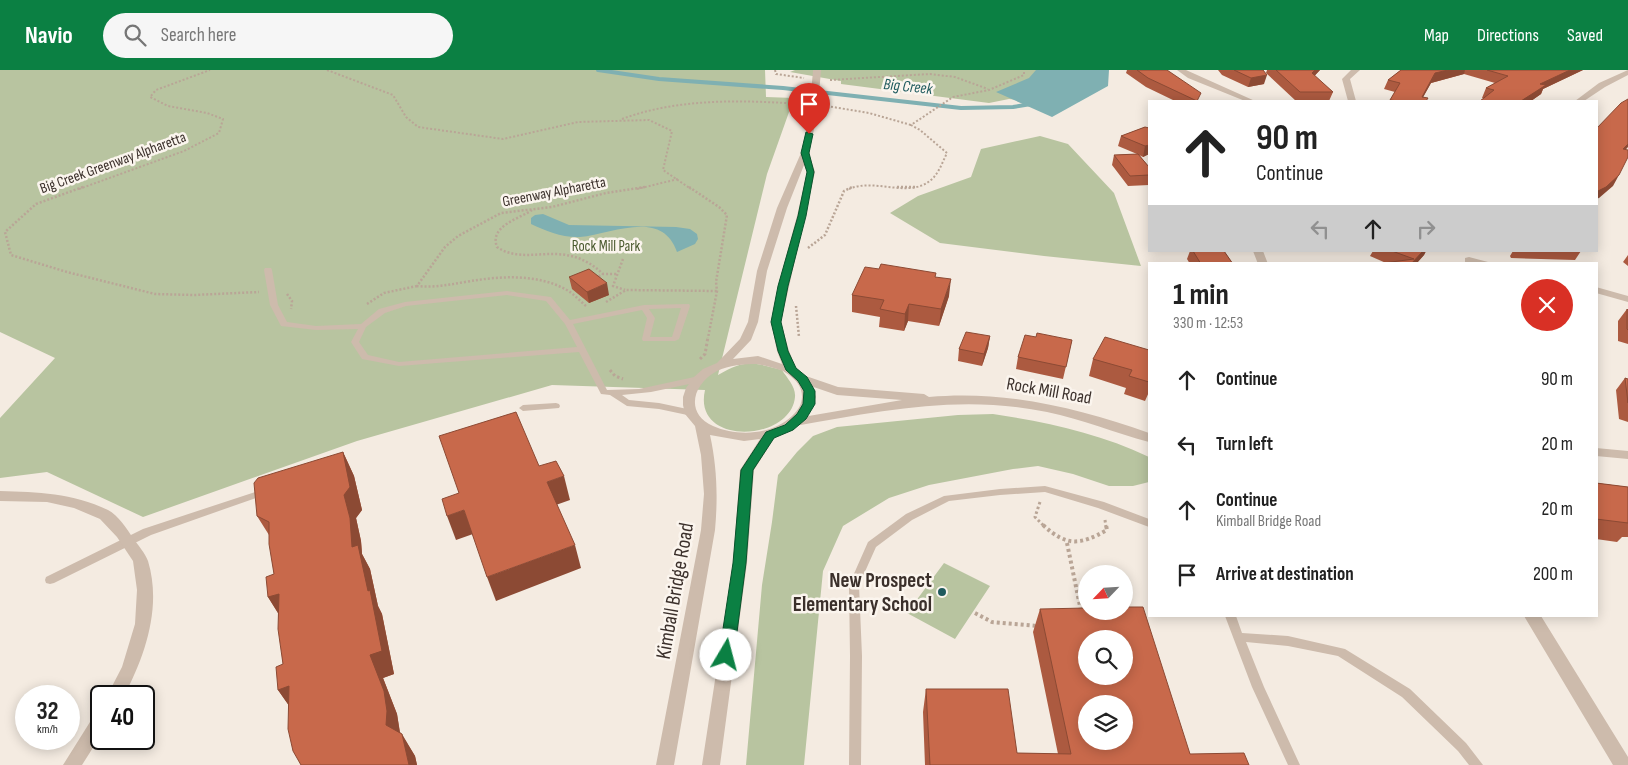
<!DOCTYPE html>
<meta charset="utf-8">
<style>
body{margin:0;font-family:"Sofia Sans Condensed",sans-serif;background:#f6f6f6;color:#222;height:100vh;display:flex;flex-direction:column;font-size:19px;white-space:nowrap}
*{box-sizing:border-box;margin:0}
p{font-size:16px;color:#767676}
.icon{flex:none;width:28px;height:28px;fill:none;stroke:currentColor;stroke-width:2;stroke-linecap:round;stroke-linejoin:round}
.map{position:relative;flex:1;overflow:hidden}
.drawer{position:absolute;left:1148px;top:192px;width:450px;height:355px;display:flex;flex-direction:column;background:#fff;border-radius:0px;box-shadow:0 2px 12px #0003}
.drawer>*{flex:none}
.banner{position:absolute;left:1148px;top:30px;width:450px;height:152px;border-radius:0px;box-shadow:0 2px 12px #0003;background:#fff;color:#222;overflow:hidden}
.needle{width:32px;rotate:245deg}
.buttons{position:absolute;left:1078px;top:495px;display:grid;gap:10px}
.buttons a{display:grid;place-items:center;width:55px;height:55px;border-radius:50%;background:#fff;box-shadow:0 2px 12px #0003;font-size:25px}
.speed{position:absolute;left:15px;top:615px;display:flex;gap:10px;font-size:25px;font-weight:700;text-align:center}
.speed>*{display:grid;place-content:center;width:65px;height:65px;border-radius:50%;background:#fff;box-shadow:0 2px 12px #0003;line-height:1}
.speed small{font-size:12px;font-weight:400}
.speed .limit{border:2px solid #111;border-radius:8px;background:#fff;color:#111}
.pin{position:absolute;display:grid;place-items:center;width:42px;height:42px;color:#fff;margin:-51px -21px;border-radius:50% 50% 50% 0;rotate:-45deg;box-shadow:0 0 5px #0007}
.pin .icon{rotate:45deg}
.me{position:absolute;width:55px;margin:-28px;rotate:8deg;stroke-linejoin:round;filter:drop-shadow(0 0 4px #0008)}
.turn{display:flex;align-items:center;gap:18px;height:105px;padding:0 25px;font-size:22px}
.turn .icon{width:65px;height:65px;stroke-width:2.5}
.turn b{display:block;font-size:35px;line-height:42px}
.lanes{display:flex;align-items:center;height:48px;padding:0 25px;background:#0003;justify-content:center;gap:25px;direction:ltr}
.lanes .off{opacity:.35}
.round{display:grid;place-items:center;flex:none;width:52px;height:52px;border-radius:26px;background:#f6f6f6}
.head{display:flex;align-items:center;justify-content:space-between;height:85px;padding:0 25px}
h1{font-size:30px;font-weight:700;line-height:38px}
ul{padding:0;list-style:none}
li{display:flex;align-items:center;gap:15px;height:65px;padding:0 25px}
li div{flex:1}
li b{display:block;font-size:19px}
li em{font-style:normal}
header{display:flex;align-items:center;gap:30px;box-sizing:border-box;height:70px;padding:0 25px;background:#0b8043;color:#fff}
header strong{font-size:24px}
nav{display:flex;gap:28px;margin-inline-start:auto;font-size:18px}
.search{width:350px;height:45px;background:#f6f6f6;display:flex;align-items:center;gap:12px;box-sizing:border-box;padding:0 18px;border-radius:28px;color:#767676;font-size:19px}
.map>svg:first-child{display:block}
.green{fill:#b8c4a0}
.water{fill:#7fb0b2}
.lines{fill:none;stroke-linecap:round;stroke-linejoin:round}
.stream{stroke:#7fb0b2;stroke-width:4}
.path-far3{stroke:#b9a596;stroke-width:2;stroke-dasharray:2 2;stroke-linecap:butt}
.path-far2{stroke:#b9a596;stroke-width:2.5;stroke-dasharray:2 2;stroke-linecap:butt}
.path-far1{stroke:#b9a596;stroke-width:3;stroke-dasharray:2.5 2.5;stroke-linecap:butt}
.path{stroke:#b9a596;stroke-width:4;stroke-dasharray:3 3;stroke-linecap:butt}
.service{fill:#cdbbac;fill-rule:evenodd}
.minor{fill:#cdbbac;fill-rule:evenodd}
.tertiary{fill:#cdbbac;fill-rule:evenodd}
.tertiary-bridge{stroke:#cdbbac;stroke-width:8}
.wall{fill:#ac5a40}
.shaded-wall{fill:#8c4a34}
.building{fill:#c8694b;stroke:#8c4a34;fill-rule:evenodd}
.route{fill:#0b8043;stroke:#07532c}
.poi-dot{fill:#1f5a5e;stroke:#fbf5ee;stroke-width:2}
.labels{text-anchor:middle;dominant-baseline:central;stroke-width:5;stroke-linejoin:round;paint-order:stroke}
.far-street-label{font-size:15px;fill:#3b302b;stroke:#fbf5ee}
.far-park-label{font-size:15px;fill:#4a5a2e;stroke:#fbf5ee}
.far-water-label{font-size:16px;font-style:italic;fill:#1f5a5e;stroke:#fbf5ee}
.street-label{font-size:18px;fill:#3b302b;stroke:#fbf5ee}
.near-poi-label{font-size:21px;font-weight:bold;fill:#3b302b;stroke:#fbf5ee;text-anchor:end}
.near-street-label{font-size:21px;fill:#3b302b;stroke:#fbf5ee}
</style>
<header>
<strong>Navio</strong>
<div class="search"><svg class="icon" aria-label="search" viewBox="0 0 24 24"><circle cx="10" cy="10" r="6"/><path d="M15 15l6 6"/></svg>Search here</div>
<nav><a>Map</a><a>Directions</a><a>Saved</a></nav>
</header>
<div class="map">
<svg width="1628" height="695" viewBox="0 0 1628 695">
<rect width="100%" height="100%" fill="#f4ebe1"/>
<path class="green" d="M0,0H765L766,27L794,28L767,104L718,305C745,289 752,292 782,300C787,308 796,317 795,327C791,372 692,377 705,320L552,315L357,371L143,447L47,402L0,408V348L55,288L0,262Z
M795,0H1063L1026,31L1009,29L989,33L841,14V11L790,2Z
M1040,66L1068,74L1114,123L1141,196L1044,186L940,173L890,143L918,126L971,107L981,79Z
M993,344C1047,352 1099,363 1149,387V412L1133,416H1109L1073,404L1038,396L1013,399L929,415L889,428L843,456L823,501L804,695H746L762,515L772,452L778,405L797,382L813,366L837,357L958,345Z
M944,493L990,516L955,569L907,543Z"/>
<path class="water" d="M1036,0H1109L1108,16L1052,47L996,22L1029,8Z
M543,144L569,155L676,157L690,159L697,164L698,169L695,174L677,182C662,138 612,164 580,167C563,168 546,161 531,154V148L535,145Z"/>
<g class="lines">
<path class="stream" d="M598,0L659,9L783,18L961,38L1013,37L1031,34"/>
<path class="path-far3" d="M327,0L393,25L406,47L418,57L503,69L578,52L649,50L672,61L663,100L691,119
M775,0L776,4L804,8
M830,10L930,4L955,7L988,19
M827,36L869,43L911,55
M622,49C679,28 741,30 801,34
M79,119L184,81L219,63L223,49L207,43L168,36L150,27L156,20L210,0
M637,119L678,109
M849,119C876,107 912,131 934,107C940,100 943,91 947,83L920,60L911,55L953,27L989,20L1024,5V0"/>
<path class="path-far2" d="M83,117L36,134L5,162L11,185L67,202L155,224L194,225L259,222
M689,117L719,137L727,145L716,212L717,221L708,268
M897,117H916
M532,140C519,149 489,156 497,177C528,198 563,166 603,204
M808,178L825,165L844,121L852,117
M623,189L613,216L625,220
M595,208L603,204H618
M287,224L292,231L291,239
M606,232L626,220L717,221
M367,234L384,223L417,216
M586,236C579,230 573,223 565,219C537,204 501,206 471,211C452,214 436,218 417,216L445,177L458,166L501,143L552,137L606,123L645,117
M796,236L799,267"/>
<path class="path-far1" d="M700,289L705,284L708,267
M610,300L615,306L623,309
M1040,432L1035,447L1045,457
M1105,450L1106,457"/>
<path class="path" d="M1043,455C1067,477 1080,475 1107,460L1106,455
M1067,473L1081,541
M975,543L992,552L1037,556"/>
<path class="service" d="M265,198H271L272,200L278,235L287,252L316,256L361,254L379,239L405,232L507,221L551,227L570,250L644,235L689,234L690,236L679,269L675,271H643L642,269L647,248L642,240L573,254L607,320L639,319L699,306L702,307L703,309L702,311L699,312L651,322L622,325L629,330L659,333L692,340L696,343L692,346L659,339L627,336L610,325L601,324L579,282L399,296L362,289L351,272L358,259L316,260L281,256L270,235L264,200ZM507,225L546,231L565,254L577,277L399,292L368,285L359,272L366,257L385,243L406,236ZM681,238L672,267H650L655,248L649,239Z
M556,333L559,334L560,336L559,338L523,341L519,338L523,335Z
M1045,416L1104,432L1149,449V457L1098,438L1045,422L1000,425L949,431L912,450L876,477L859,515L862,586L861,695H849L850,586L849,515L868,472L906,444L944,426L1000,419Z
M264,419L267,420L269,422L267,424L151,465L54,513L50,514L46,513L45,510L46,507L143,459Z
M1225,546H1236L1242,563L1288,566L1345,579L1410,619L1466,673L1483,695H1469L1458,681L1402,627L1338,586L1288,576L1246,572L1264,617L1300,695H1288L1252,617Z"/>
<path class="minor" d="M1177,0H1186L1255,31H1245L1188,8Z
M1351,0H1360L1350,9L1356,31H1348L1342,9Z
M1628,0V5L1605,17L1584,31H1575L1599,13Z
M1253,181H1263L1268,194H1258Z
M1469,187L1488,192L1489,194L1465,192V188Z
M1596,217L1628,226V232L1596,223Z
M803,305L838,317L924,324L929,327C1005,320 1078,338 1149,363V372C1115,363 1082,349 1047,342C960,324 881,341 795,356L789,352L791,349L902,330L837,325L799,312L797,309L799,306Z
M1596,378L1628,381V389L1596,386Z
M0,421C38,422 72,423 108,440C118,445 127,459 133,468C138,475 145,483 148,491C162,537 145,586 124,626H107L122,597L135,554L137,520L133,491L117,467L100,449L74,438L47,432L0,431Z
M1524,546H1541L1628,687V695H1613Z
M101,642V665L82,695H63L95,644Z"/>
<path class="tertiary" d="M810,43L817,45L809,83L815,102L781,252L789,281L797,300L809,309L816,327L808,345L795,358L775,367L754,400L747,493L720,695H702L733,493L740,400L760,369L744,371L710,365C717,397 718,427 715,460L674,695H656L701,460L704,424L701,385L695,356L685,344L683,335V327L686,318L694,307L703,299L717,293L740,269L748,252L757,201L777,138L801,83ZM804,95L807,102L797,146L778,216L771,252L777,281L782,294L758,286L733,289L751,270L758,252L767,201L787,138ZM757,294C766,296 775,298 783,301C790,305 799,312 801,320C804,330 800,339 792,346C772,365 738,367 713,356C685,344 692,314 717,301C729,295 744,294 757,294Z"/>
<path class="tertiary-bridge" d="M813,45L817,1"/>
</g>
<path class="wall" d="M1127,0H1167L1199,31H1175L1146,17L1126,3Z
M1218,0H1263L1264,14L1248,17L1222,5Z
M1267,0H1320L1314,6L1333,22L1329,31H1296L1266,3Z
M1401,0H1583L1543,19L1541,24L1531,31H1480L1484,28H1482L1486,18L1495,13L1464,4L1431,13L1423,27L1426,31H1390L1395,22L1384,19L1388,10Z
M1145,57L1149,84L1143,87L1139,85L1149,97V115L1128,116L1112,95L1114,85L1137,84L1118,76L1121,66Z
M1190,181H1224L1233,194H1190L1187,189Z
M1373,181H1426L1424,185L1416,194L1386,193L1370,186Z
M1513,181H1581L1575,190L1511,188L1510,186Z
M1628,185V196L1623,192Z
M569,207L609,225L589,233L572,219Z
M936,207L949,226L939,256L908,251L904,261L879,257L880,247L852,242V225Z
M1627,239L1628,240V274L1618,271V251Z
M990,266L988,278L982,296L958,291L959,279Z
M1036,267L1072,270L1063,309L1016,299L1018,287Z
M1149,280V322L1145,331L1124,324L1126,318L1089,306L1093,289Z
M1625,308L1628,309V352L1619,349L1616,320Z
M343,382L354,406L362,440L356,448L361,471L362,484L370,499L378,536L382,544L394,604L383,608L397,644L400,662L415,686L417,695H301L288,634L278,620L283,594L278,543L268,527L274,504L269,465L257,446Z
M1596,413L1628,417V467H1622L1617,472L1596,469Z
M1040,539L1190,684L1249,695H925L923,642L926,619L1017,683L1058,684L1033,562Z"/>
<path class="shaded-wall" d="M1315,0H1320L1308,13L1312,3Z
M1448,0H1465L1464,4L1431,13L1421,31L1422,27L1435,3Z
M1570,0H1583L1543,19L1541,24L1531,31H1521L1540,14Z
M1267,5L1264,14L1248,17L1251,8Z
M1628,74V77L1617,89L1623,79Z
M1149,75V84L1143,87L1145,76Z
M1619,105L1613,116L1599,128L1596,129V122Z
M1423,181H1426L1424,185L1416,194H1411Z
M951,209L949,226L939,256L941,239Z
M607,213L609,225L589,233L587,222Z
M909,234L908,251L904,261L905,244Z
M990,266L988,278L982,296L984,284Z
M343,382L354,406L362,440L356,448L361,471L362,484L370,499L378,536L382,544L394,604L383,608L397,644L400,664L386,655L370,585L368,521L352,477L344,425Z
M564,406L570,430L553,436L547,412Z
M464,440L473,464L456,470L447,446Z
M575,475L581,498L496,531L487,507Z
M279,524L283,551L268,527Z
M289,616L294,643L278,620Z
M402,664L415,686L417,695H409Z"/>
<path class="building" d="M1137,0H1167L1201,23L1197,31L1148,8Z
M1234,0H1263L1267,5L1251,8Z
M1276,0H1315L1312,3L1333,22H1300Z
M1401,0H1448L1435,3L1422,27L1428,28L1426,31H1398L1390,30L1400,13L1388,10Z
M1487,0H1570L1540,14L1546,15L1521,31H1480L1494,20L1486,18L1508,6Z
M1628,29V74L1623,79L1628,80V87L1619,105L1606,117L1596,122V59L1621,33Z
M1145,57L1149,58V75L1145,76L1121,66Z
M1138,84L1149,97V105L1130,106L1114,85Z
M1193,181H1224L1233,194H1201Z
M1392,181H1423L1411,194H1376L1414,189Z
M881,194L936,203L935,207L951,209L941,239L909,234L905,244L880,239L884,230L852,225L865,197L879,199Z
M589,199L607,213L587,222L569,207Z
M1627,239L1628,240V260L1627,259Z
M966,262L990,266L984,284L959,279Z
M1037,263L1072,270L1066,297L1018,287L1025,265L1036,267Z
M1105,267L1149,280V312L1129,306L1132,300L1093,289Z
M1625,308L1628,309V333Z
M516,342L539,396L556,391L564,406L547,412L575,475L487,507L464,440L447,446L442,429L459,423L439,366Z
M343,382L350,417L344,425L350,448L352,477L358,475L368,521L370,520L382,581L370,585L384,621L387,641L386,655L402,664L409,695H301L293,681L288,659L289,616L278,620L276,597L283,594L278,559L279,524L268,527L266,507L274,504L269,474V452L257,446L254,413L258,408Z
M1596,413L1628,417V453L1596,449Z
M1124,537H1143L1190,684L1244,683L1249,695H930L926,619H1008L1017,683L1071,684L1040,539L1086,538V541H1124ZM1086,569H1124V606H1086ZM1086,634H1124V671H1086Z"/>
<path class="route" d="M806,62L813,64L809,83L814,102L806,146L788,216L781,252L788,281L796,298L807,307L815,321V334L806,349L793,360L774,368L753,400L746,493L734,585L732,589L726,591L721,589L719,585L733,493L741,400L766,362L785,355L797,344L803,334L804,321L798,311L786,300L778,281L771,252L778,216L798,146L807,102L801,83Z"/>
<circle class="poi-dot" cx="942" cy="522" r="5"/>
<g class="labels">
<g class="far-street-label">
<text transform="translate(113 93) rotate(-20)">Big Creek Greenway Alpharetta</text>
<text transform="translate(554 122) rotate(-11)">Greenway Alpharetta</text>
</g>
<g class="far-park-label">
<text x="606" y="176">Rock Mill Park</text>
</g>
<g class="far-water-label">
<text transform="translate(908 17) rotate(6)">Big Creek</text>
</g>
<g class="street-label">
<text transform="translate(1049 321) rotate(10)">Rock Mill Road</text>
</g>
<g class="near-poi-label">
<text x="932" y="510">New Prospect<tspan x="932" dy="24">Elementary School</tspan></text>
</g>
<g class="near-street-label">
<text transform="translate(675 521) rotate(-80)">Kimball Bridge Road</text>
</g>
</g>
</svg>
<div class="buttons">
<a><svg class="needle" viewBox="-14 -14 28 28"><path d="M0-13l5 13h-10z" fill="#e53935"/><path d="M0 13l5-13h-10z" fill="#767676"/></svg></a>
<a><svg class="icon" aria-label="search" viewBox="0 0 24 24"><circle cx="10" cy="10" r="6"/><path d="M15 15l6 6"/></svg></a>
<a><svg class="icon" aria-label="layers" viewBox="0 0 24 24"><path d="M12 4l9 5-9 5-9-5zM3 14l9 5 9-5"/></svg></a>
</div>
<div class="speed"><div>32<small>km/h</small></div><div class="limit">40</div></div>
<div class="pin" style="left:809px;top:64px;background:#d93025"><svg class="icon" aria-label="arrive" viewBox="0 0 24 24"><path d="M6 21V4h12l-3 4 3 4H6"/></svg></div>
<svg class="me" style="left:726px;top:585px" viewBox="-20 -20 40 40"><circle r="19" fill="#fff"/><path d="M0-13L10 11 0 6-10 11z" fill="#0b8043"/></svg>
<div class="banner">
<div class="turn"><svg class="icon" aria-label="ahead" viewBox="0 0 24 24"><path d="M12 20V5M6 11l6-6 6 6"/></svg><div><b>90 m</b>Continue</div></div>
<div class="lanes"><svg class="icon off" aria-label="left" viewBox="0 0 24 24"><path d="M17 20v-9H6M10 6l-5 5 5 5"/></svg><svg class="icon" aria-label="ahead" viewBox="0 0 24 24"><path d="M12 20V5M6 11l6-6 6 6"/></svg><svg class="icon off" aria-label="right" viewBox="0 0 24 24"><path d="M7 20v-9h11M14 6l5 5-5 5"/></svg></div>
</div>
<section class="drawer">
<div class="head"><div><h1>1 min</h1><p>330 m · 12:53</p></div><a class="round" style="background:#d93025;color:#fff"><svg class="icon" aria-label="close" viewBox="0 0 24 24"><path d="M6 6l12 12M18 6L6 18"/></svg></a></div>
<ul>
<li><svg class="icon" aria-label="ahead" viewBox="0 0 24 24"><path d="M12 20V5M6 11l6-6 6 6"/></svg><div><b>Continue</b></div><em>90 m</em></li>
<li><svg class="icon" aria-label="left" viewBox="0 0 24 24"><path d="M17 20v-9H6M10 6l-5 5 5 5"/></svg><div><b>Turn left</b></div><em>20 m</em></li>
<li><svg class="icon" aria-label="ahead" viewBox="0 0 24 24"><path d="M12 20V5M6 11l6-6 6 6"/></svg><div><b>Continue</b><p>Kimball Bridge Road</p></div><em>20 m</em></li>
<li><svg class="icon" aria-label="arrive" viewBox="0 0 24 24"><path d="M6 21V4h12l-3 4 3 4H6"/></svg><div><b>Arrive at destination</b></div><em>200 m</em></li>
</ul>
</section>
</div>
